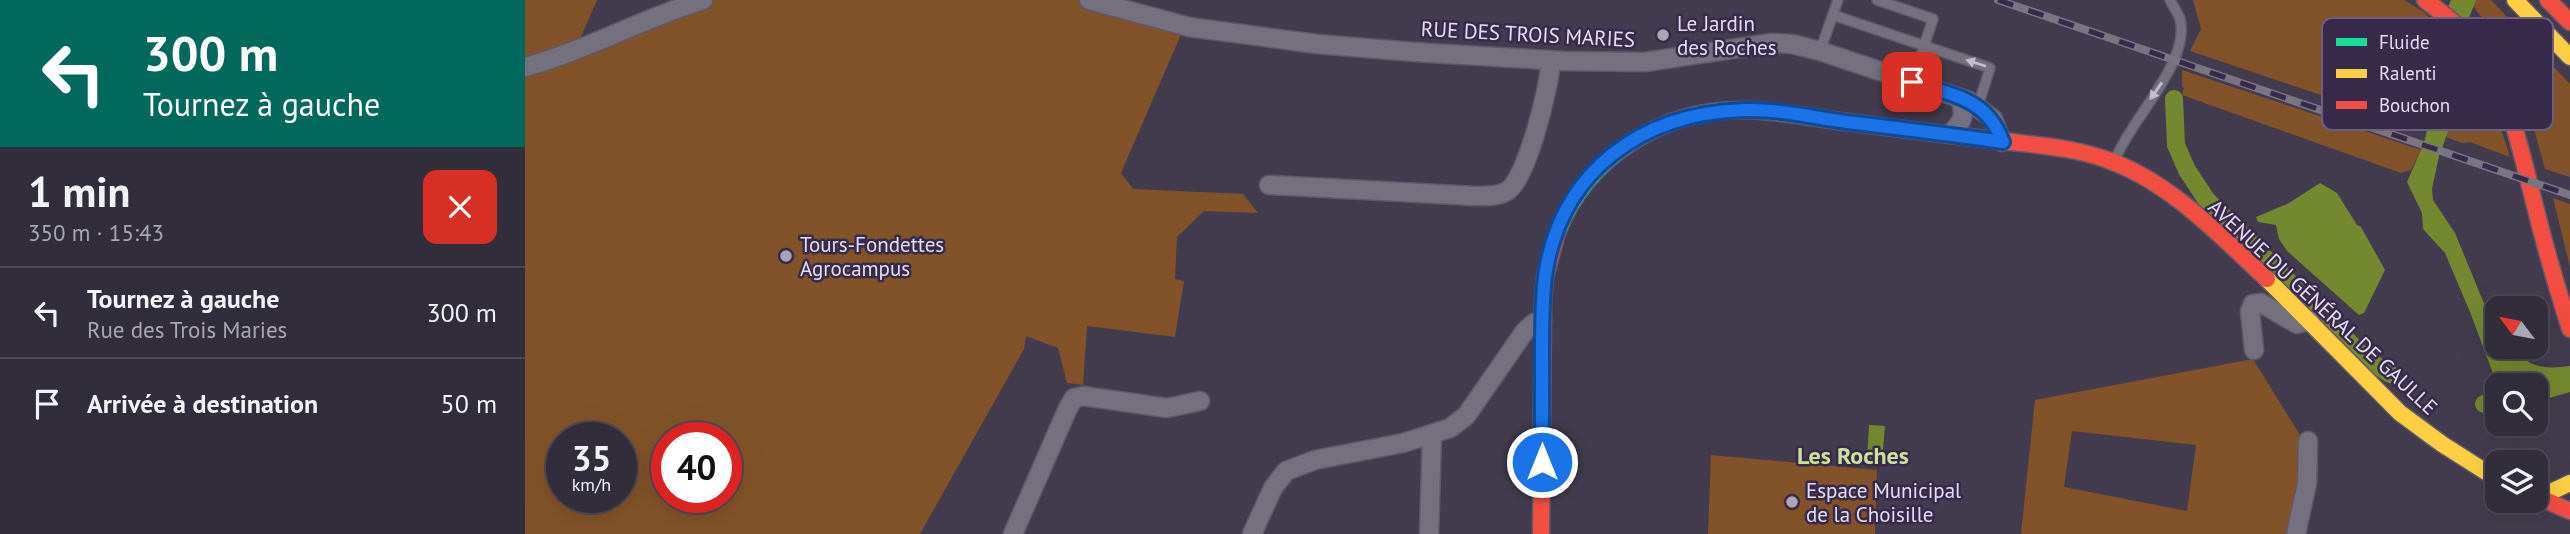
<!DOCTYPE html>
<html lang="fr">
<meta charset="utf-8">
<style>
body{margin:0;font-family:"PT Sans",sans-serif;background:#3d3945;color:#f1f3f6;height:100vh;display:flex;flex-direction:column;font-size:26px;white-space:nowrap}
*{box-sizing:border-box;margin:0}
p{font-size:23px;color:#a8a8af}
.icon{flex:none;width:38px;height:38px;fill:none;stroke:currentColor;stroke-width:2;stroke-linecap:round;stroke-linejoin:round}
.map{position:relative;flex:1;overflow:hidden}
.drawer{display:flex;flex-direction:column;background:#322d3a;width:525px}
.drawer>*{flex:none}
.guide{background:#00695c;color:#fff;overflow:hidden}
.needle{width:46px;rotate:302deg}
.controls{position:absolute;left:1960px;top:296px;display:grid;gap:14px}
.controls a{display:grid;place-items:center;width:63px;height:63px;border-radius:14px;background:#322d3a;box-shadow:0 7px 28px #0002,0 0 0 2px #4d4954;font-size:35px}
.speed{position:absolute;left:21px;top:422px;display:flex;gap:14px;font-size:35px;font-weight:700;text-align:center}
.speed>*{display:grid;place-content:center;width:91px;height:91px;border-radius:50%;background:#322d3a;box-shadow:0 7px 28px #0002,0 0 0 2px #4d4954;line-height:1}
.speed small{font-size:18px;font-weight:400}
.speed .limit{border:10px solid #d22;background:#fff;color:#111}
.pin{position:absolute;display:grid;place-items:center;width:60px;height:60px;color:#fff;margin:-30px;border-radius:14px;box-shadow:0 4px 10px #0006}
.me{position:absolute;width:77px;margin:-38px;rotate:0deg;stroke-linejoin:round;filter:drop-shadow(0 0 5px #0008)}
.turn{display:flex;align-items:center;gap:24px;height:147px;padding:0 28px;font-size:32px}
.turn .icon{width:91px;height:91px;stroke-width:2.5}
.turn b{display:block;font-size:49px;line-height:60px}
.round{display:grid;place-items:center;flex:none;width:74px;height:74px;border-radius:14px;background:#3d3945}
.summary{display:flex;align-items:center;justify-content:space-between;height:119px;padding:0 28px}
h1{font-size:42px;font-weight:700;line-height:52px}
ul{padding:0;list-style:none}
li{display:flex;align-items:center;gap:21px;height:91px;padding:0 28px;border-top:2px solid #4d4954}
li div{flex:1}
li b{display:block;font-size:26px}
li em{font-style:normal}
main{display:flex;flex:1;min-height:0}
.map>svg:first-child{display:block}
.green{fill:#825328;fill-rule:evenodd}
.water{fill:#74882f}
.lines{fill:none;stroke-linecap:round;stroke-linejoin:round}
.canal{stroke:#74882f;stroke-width:18}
.lane-casing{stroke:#5f5969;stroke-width:12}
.street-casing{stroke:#5f5969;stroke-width:21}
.fast-casing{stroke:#5f5969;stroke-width:19}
.slow-casing{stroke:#5f5969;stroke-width:19}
.jam-casing{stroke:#5f5969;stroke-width:19}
.lane{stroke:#75707e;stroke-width:9}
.street{stroke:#75707e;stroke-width:18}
.fast{stroke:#16e098;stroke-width:16}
.slow{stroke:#ffcf43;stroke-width:16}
.jam{stroke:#f24e42;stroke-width:16}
.rail-casing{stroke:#7a7483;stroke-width:8}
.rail{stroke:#372a4b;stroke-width:5;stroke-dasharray:16;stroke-linecap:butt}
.oneway{fill:#c3bccf}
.route-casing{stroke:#114b97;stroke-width:18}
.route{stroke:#1a73e8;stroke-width:12}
.poi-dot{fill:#aca5b9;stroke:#372a4b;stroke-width:2.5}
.labels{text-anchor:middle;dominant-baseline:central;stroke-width:5;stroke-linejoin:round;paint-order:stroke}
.poi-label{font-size:21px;fill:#e4ddf2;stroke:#372a4b;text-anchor:start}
.street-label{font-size:21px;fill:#e4ddf2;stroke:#372a4b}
.quarter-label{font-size:24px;font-weight:bold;fill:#cce297;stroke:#372a4b}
.key{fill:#372a4b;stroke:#6b607d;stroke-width:2}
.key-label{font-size:19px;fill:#e4ddf2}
</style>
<main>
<section class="drawer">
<div class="guide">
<div class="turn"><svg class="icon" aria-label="left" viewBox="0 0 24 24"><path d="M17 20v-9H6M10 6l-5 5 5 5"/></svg><div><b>300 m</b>Tournez à gauche</div></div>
</div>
<div class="summary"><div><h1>1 min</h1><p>350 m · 15:43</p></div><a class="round" style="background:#d93025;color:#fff"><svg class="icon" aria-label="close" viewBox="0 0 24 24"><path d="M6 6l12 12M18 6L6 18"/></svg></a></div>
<ul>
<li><svg class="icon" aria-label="left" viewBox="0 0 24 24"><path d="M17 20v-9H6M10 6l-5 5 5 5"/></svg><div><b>Tournez à gauche</b><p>Rue des Trois Maries</p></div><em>300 m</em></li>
<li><svg class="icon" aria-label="arrive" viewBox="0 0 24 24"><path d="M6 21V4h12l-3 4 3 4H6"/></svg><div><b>Arrivée à destination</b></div><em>50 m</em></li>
</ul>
</section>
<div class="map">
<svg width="2045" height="534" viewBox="0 0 2045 534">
<rect width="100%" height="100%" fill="#433c4e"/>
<path class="green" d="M0,0H72L50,50L178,0H556L657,32L596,173L608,189L718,194L733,213L679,211L652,237L650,279L659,281L650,337L562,326L558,385L542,383L533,348L501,336L499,349L395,534H0ZM37,438H96V497H37ZM142,438H201V497H142Z
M1668,0H1879L1899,12L1915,29L1913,45L1905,61C1923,90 1908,102 1903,131L1665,51L1676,29Z
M1951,0H1966L2045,84V177L2020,169L1994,74L1975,41L1948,6Z
M1933,46L1953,69L1965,94L1985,157L1945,142L1937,143L1921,137L1936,97L1932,71L1935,64Z
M1657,70L1890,148L1896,150L1886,170L1876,173L1657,95L1659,88L1657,86Z
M2028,198L2045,204V267Z
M1728,359L1778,440L1769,512L1761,534H1496L1510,400ZM1547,431L1671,445L1662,511L1539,487Z
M1186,455L1352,470L1350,534H1183Z"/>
<path class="water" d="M1926,0H1951L1933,46L1935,64L1932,71L1936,97L1914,156L1907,189L1908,200L1930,233L1958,301L1972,329V346L1989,347C2003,369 2021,369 2045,366V392L2011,402V385H1978L1969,376L1945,312L1920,253L1898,229L1897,213L1882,182L1899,143L1907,110L1913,99L1915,89L1914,78L1905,61L1913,45L1917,21Z
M1795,183L1812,193L1832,225L1836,227L1860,270L1839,313L1834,315L1762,251L1754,239L1751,225L1733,222L1731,217L1764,203Z
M1344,425L1360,426L1357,461L1342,460Z"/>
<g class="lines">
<path class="canal" d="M1649,99L1651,145L1662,170L1681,199L1840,358L1865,374
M1959,404L1972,405"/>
<g class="lane-casing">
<path id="lane" d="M1352,0L1408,19L1387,82
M1308,15L1465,68L1453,106
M1295,51L1313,0
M1590,160C1605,120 1666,62 1655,19C1653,13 1648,6 1645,0"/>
</g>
<g class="street-casing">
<path id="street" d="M564,0L664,27L792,44L889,52L1039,61L1120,62L1247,43L1267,44L1295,51L1444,101L1468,119L1477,142
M0,67C62,50 117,19 178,0
M1425,134C1438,122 1441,115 1435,99
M744,185L950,196C960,196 972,197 982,191C1002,180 1025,84 1026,60
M1729,350L1725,311L1728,304L1736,303L1772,324L1785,320
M488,534L543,408L549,398L558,396L642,408L675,401
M727,534L748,488L761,471L790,460L878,443L925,428L941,416L1000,331L1009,323L1017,320
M904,534L907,434
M1771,534L1782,483L1783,441"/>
</g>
<g class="fast-casing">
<path id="fast" d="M1032,233C1062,156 1139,108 1221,110C1255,111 1289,118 1322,122C1377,129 1432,136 1487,142"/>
</g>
<g class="slow-casing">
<path id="slow" d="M1990,0L2045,57
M1742,279L1875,413L1917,444L1972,479
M2011,494L2028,491L2045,483"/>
</g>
<g class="jam-casing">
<path id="jam" d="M1900,0C1916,12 1931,23 1944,38C1984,84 1995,149 2010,206C2020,247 2032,288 2045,329
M2023,0L2045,22
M1487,142C1521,146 1556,149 1588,162C1648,185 1695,236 1742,279
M2011,496L2045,511
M1016,534L1018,301L1020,277L1032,233"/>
</g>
<use href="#lane" class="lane"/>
<use href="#street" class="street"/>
<use href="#fast" class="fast"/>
<use href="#slow" class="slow"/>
<use href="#jam" class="jam"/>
<g class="rail-casing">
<path id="rail" d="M1473,0L2045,195"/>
</g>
<use href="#rail" class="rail"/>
</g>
<defs><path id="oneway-solid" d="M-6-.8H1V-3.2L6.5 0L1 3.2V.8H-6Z" transform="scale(1.75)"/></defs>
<g class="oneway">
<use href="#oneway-solid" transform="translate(1451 63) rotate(-162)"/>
<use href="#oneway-solid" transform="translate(1631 91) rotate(125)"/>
</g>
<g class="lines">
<g class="route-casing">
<path id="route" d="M1017,462C1017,425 1017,388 1017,350C1017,326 1017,301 1020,276C1036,170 1117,113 1220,110C1257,109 1294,119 1330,123C1380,129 1429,135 1478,142C1461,97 1428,96 1387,82"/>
</g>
<use href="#route" class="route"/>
</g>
<g class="poi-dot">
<circle cx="1138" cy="35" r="7"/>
<circle cx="261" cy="256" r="7"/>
<circle cx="1267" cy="502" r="7"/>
</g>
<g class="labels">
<g class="poi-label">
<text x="1152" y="23">Le Jardin<tspan x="1152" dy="24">des Roches</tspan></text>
<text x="275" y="244">Tours-Fondettes<tspan x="275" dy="24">Agrocampus</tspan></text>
<text x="1281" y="490">Espace Municipal<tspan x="1281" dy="24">de la Choisille</tspan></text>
</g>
<g class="street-label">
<text transform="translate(1003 34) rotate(3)">RUE DES TROIS MARIES</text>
<text transform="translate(1798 307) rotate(43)">AVENUE DU GÉNÉRAL DE GAULLE</text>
</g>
<g class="quarter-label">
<text x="1328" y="455">Les Roches</text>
</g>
</g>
<rect x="1797" y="18" width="231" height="112" rx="10" class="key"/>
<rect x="1811" y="38" width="31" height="8" fill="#16e098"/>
<rect x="1811" y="69" width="31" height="9" fill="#ffcf43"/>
<rect x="1811" y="101" width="31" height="8" fill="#f24e42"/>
<g class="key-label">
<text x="1854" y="49">Fluide</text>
<text x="1854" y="80">Ralenti</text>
<text x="1854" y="112">Bouchon</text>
</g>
</svg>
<div class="controls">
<a><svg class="needle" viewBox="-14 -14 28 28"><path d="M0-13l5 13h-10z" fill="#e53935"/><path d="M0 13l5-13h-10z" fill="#a8a8af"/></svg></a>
<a><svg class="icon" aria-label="search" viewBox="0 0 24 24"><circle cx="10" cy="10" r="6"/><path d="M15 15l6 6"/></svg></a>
<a><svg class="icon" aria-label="layers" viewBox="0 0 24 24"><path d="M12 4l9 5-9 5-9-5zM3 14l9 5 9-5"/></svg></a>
</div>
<div class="speed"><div>35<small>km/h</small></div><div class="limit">40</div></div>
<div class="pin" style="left:1387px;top:82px;background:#d93025"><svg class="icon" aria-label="arrive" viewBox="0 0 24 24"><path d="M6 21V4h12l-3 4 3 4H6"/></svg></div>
<svg class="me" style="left:1017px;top:462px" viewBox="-20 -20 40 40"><circle r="17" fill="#1a73e8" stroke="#fff" stroke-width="3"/><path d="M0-11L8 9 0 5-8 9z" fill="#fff"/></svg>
</div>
</main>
